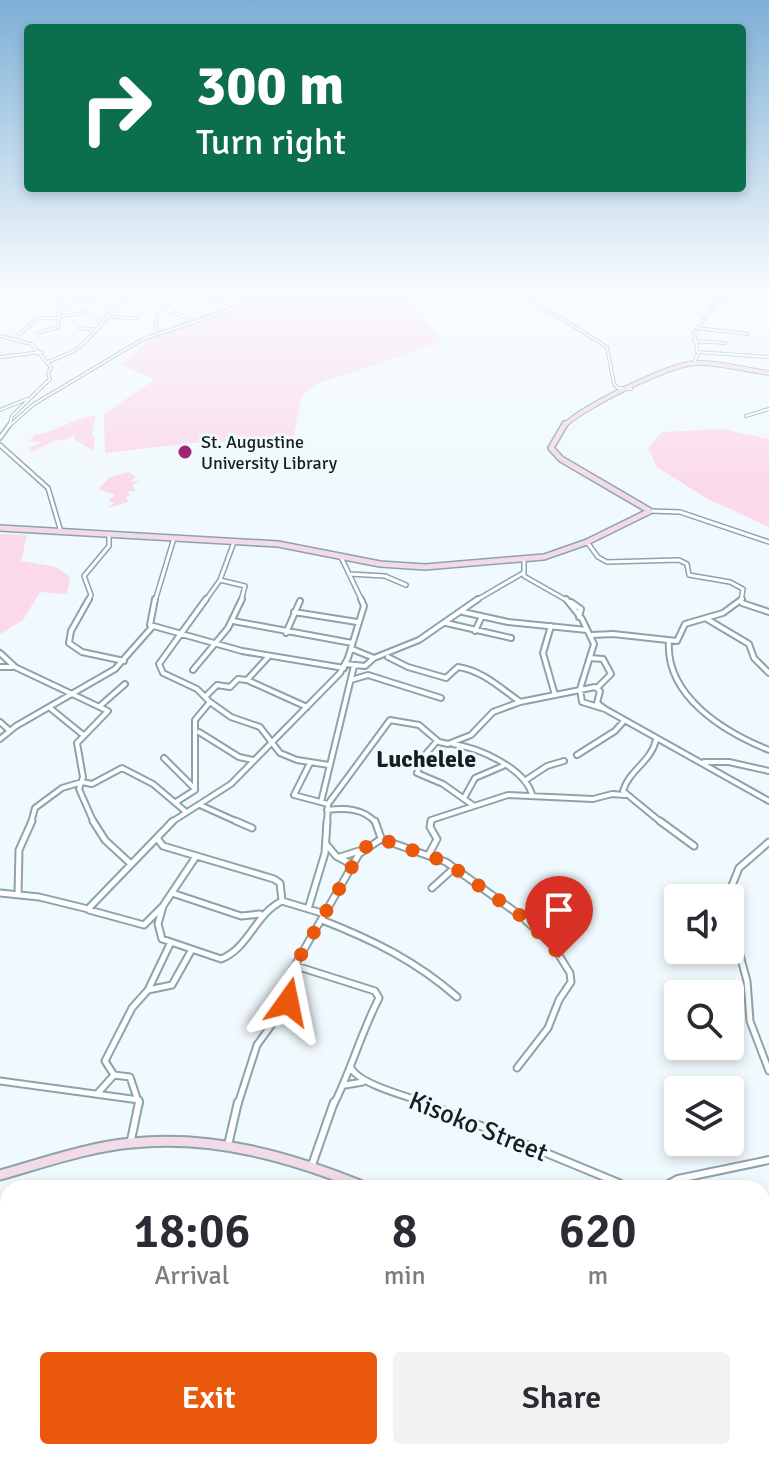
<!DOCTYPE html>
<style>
body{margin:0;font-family:Signika,sans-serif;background:#f2f2f3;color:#2b2b33;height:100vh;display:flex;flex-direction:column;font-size:30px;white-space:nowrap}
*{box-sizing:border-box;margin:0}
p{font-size:26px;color:#7c7c81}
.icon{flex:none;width:44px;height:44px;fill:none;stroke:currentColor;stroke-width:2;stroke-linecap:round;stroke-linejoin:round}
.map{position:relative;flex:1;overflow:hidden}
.side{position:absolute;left:0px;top:1180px;width:770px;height:280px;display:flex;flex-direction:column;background:#fff;border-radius:24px 24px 0 0;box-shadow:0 4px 12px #0003}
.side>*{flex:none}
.banner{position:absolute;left:24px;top:24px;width:722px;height:168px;border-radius:8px;box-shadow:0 4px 12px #0003;background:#0b6e4f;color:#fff;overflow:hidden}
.fabs{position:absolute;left:664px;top:884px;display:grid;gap:16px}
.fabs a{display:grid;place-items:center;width:80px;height:80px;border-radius:8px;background:#fff;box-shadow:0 4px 12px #0003;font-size:40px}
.pin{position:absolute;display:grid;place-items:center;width:68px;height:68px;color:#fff;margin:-82px -34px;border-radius:50% 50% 50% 0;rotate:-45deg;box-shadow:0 0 8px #0007}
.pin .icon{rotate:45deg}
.me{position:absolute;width:88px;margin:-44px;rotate:12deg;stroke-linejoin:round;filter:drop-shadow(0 0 6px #0008)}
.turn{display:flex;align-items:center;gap:28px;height:168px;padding:0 40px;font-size:36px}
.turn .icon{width:104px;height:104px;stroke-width:2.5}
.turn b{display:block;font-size:56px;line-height:68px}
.eta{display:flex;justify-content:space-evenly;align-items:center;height:136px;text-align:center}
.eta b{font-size:48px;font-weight:600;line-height:56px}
.action{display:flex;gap:16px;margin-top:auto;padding:16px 40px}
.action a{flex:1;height:92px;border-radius:8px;background:#ea580c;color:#fff;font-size:32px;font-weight:600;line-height:92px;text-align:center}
.action a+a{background:#f2f2f3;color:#2b2b33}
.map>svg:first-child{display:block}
.green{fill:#fbd8ea}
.water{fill:#80abba}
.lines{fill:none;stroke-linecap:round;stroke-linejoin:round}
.street-far4-casing{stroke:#8da3ab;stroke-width:4}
.street-far3-casing{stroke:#8da3ab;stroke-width:6}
.street-far2-casing{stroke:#8da3ab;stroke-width:8}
.street-far1-casing{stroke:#8da3ab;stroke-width:9}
.street-casing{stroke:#8da3ab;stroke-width:10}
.secondary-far2-casing{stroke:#8da3ab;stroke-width:6}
.secondary-far1-casing{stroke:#8da3ab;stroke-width:8}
.secondary-casing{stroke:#8da3ab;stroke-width:13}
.street-far4{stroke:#fff;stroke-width:2}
.street-far3{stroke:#fff;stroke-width:3}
.street-far2{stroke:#fff;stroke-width:4}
.street-far1{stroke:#fff;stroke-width:5}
.street{stroke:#fff;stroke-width:6}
.secondary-far2{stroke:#f2dae7;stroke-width:4}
.secondary-far1{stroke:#f2dae7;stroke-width:5}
.secondary{stroke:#f2dae7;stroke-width:9}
.route{stroke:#ea580c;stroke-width:14;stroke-dasharray:0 25.2}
.poi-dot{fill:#a22375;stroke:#f0f9fd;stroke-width:3}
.labels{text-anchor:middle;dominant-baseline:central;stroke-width:6;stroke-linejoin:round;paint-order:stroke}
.far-poi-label{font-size:18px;fill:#151e21;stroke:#f0f9fd;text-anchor:start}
.neighbourhood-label{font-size:24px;font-weight:bold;fill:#151e21;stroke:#f0f9fd}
.near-street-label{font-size:26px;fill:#151e21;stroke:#f0f9fd}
</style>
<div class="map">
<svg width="769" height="1460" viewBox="0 0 769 1460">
<rect width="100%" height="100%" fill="#f0f9fd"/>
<path class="green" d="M268,288H402L443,342L314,385L301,397L293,441L203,442L105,453L104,414L155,379L120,365L158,332Z
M96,416L92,433L95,439L93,451L74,439L75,435L62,441L58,439L32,452L28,449L42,442L29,441L36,434C58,432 74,417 96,416Z
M721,429L769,439V527L706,498L657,467L648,448L662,432Z
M129,472L136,477L129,482L141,480L132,485L136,491H128L130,495L126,497L128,502L108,508L114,503L108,501L115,495L98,489L110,477Z
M0,534L27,535L21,561L56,567L70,577L67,594L40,592L23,620L0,634Z"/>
<path class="water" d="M8,1274V1452H466L464,1460H0V1276Z"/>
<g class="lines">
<g class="street-far4-casing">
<path id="street-far4" d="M29,288H41
M193,288L200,296L233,305
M262,288L269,293
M434,288L477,294L511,288
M519,288L541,306L607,347L614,384L618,388L631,389
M42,290L58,292L60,306
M276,290L369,288
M58,292L81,289
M127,294L176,297L196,293
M174,313L188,318L187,321
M60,316L88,313L99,318L100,323
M109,317L136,318
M80,328L97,330
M697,328L747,334
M160,330L155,328L157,315L169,302
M38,333L58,327L60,306L96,298
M0,336L31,344L51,367L48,373L50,379L12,416L10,423
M15,338L38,318H60
M694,341L725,343
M697,352L769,357
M0,357L42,352
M48,362C57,358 70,354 78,348C101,331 112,303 136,288
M694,363L698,354L694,333L715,304L739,288
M0,410L27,399
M746,416L769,409
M9,426L34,404L143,339L235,308L278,288"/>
</g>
<g class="street-far3-casing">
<path id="street-far3" d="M0,438L10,424
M0,445L48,488L61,532
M650,511L680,512L769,542
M587,542L598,557L607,562L679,560L687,564L689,575L730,582L743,589L741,601
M341,557L362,601
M524,561V576L568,601
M350,574L385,576L406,585
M220,580L245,586L241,601
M88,601L91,595L84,576L109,546V535
M155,601L174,538
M205,601L220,580L234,542
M475,601L523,573"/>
</g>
<g class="street-far2-casing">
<path id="street-far2" d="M89,599L71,631L69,643L82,652L124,661
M155,599L150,625L242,651L344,668
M566,599L582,619L594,644L580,689L582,702L605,709L769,801
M571,602L581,609L579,617
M742,603L769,612
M294,612L357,622
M463,612L508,622L587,630
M707,619L749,644L754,658L769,673
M233,621L352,643
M446,623L511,638
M551,626L543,653L555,695
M475,631L482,616
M286,633L300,601
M592,635L613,634L677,641L685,624L723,613L742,599
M669,641C665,696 724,732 769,750
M0,653L15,667L108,711L77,743L83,777L79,789L94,823
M388,657L408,667L446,678L458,667C483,671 499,687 519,701
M374,658L419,640L478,599
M590,658L603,659L611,674L598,687
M346,664L365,666L374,658L352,649
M1,667H12
M193,670L228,628L242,599
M247,680L269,656
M351,680L368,675L441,698
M207,695L217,685L230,687L238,679L247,680L307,707
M210,702L231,717L260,727L280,753L297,760L329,765
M100,706L125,684
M50,708L82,734
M0,722L9,730
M199,732L239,757L253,760
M0,739L16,726L115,669L153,626
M656,740C651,762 629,770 623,791L662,823
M437,741L424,756L417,773L443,784L474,806
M453,744C479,748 523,767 532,794
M577,755L615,731L623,722
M164,758L195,789
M704,762H729L769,771
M310,763L294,795L328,804
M526,780L547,766L564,761
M464,798L475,778L503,766
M176,802L195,790V720L210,702L197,689L163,673L159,664L206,599
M321,802L354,666
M200,805L240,823
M327,810C345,808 364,808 376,823
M31,823L35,808L62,788L82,782L92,784L122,768L153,784L185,811
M170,823L231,784L340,673L348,658L364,606L361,599
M327,823L328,804L390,720L419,725L439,742L448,744L471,735L493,712L520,702L595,687L600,691L597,703L605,709
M431,823V820L508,795L593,799L612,794L625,795"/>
</g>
<g class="street-far1-casing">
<path id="street-far1" d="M93,821L105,840L131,864
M236,821L252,828
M375,821L381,838
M660,821L694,846
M157,838L163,846L274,879L280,883L282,901L325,914
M327,845L336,856L353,865
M429,854L437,839L430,827L431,821
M340,857L359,851
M432,888L454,868
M0,893L39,897L88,909L173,821
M172,893L241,916L260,914
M18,895L19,850L32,821
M727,898L739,868L769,842
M163,906L158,924L162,939L221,959C249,948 255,914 282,901
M308,909L325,853L327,821
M89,910L144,925L163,906L195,858
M730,919L747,981L750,1021L769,1071
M322,920C373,940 416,961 457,997
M296,966L375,991L379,998C361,1033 351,1070 334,1104
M148,990L170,944
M351,1068C360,1085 410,1097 429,1104
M0,1081L139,1100
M345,1085L363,1082
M97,1094L114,1075
M139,1104L130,1077L114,1075L105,1061L132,1008L148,990L172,985L191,951
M238,1104L257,1045L288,1002L291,972L359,854L381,839L446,862L521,916L554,947L570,973L571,982L559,1000L548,1028L517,1068"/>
</g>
<g class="street-casing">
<path id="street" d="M423,1102L631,1188
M131,1140L139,1102
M228,1145L238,1102
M312,1165L334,1102
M661,1188L678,1179L769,1160
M762,1291L769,1290
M722,1452L725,1460
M632,1460L648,1453L688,1452"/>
</g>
<g class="secondary-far2-casing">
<path id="secondary-far2" d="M564,426C582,407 670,364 696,363C720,362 745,370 769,373"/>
</g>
<g class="secondary-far1-casing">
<path id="secondary-far1" d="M0,528L278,544L380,564L425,567L544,557L587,542L650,511L561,459L551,448L565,424"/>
</g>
<g class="secondary-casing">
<path id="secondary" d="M0,1175C43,1163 87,1147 132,1143C214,1135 292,1157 367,1188
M575,1452L576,1460"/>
</g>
<use href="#street-far4" class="street-far4"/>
<use href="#street-far3" class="street-far3"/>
<use href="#street-far2" class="street-far2"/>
<use href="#street-far1" class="street-far1"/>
<use href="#street" class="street"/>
<use href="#secondary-far2" class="secondary-far2"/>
<use href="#secondary-far1" class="secondary-far1"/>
<use href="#secondary" class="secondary"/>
</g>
<linearGradient id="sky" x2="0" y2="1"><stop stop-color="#7eb0d6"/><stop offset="0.59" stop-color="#f8fcfe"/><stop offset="1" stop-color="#f8fcfe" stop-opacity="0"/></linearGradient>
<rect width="769" height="492" fill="url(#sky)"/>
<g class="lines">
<path class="route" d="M288,1002L291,972L353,865L364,848L381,839L446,862L521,916L554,947L559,958"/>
</g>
<circle class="poi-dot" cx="185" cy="452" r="8"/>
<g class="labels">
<g class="far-poi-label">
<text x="201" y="442">St. Augustine<tspan x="201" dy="21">University Library</tspan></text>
</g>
<g class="neighbourhood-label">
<text x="426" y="759">Luchelele</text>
</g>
<g class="near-street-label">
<text transform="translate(478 1127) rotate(22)">Kisoko Street</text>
</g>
</g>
</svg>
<div class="fabs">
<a><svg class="icon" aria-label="sound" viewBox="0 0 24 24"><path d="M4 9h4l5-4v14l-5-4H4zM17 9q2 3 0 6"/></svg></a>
<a><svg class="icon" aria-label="search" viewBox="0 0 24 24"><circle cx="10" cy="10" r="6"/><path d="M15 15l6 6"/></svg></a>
<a><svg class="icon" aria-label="layers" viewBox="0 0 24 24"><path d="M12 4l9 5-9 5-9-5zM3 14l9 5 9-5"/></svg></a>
</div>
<div class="pin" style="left:559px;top:958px;background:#d93025"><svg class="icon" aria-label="arrive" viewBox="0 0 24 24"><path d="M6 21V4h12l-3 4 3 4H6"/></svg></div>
<svg class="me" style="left:288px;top:1002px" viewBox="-20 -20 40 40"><path d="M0-17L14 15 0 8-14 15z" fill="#ea580c" stroke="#fff" stroke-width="4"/></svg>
<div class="banner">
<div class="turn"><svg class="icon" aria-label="right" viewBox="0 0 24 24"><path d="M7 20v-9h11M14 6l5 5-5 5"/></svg><div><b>300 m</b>Turn right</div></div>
</div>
<section class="side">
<div class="eta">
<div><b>18:06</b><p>Arrival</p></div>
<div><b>8</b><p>min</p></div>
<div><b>620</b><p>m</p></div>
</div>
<div class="action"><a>Exit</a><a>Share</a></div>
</section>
</div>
